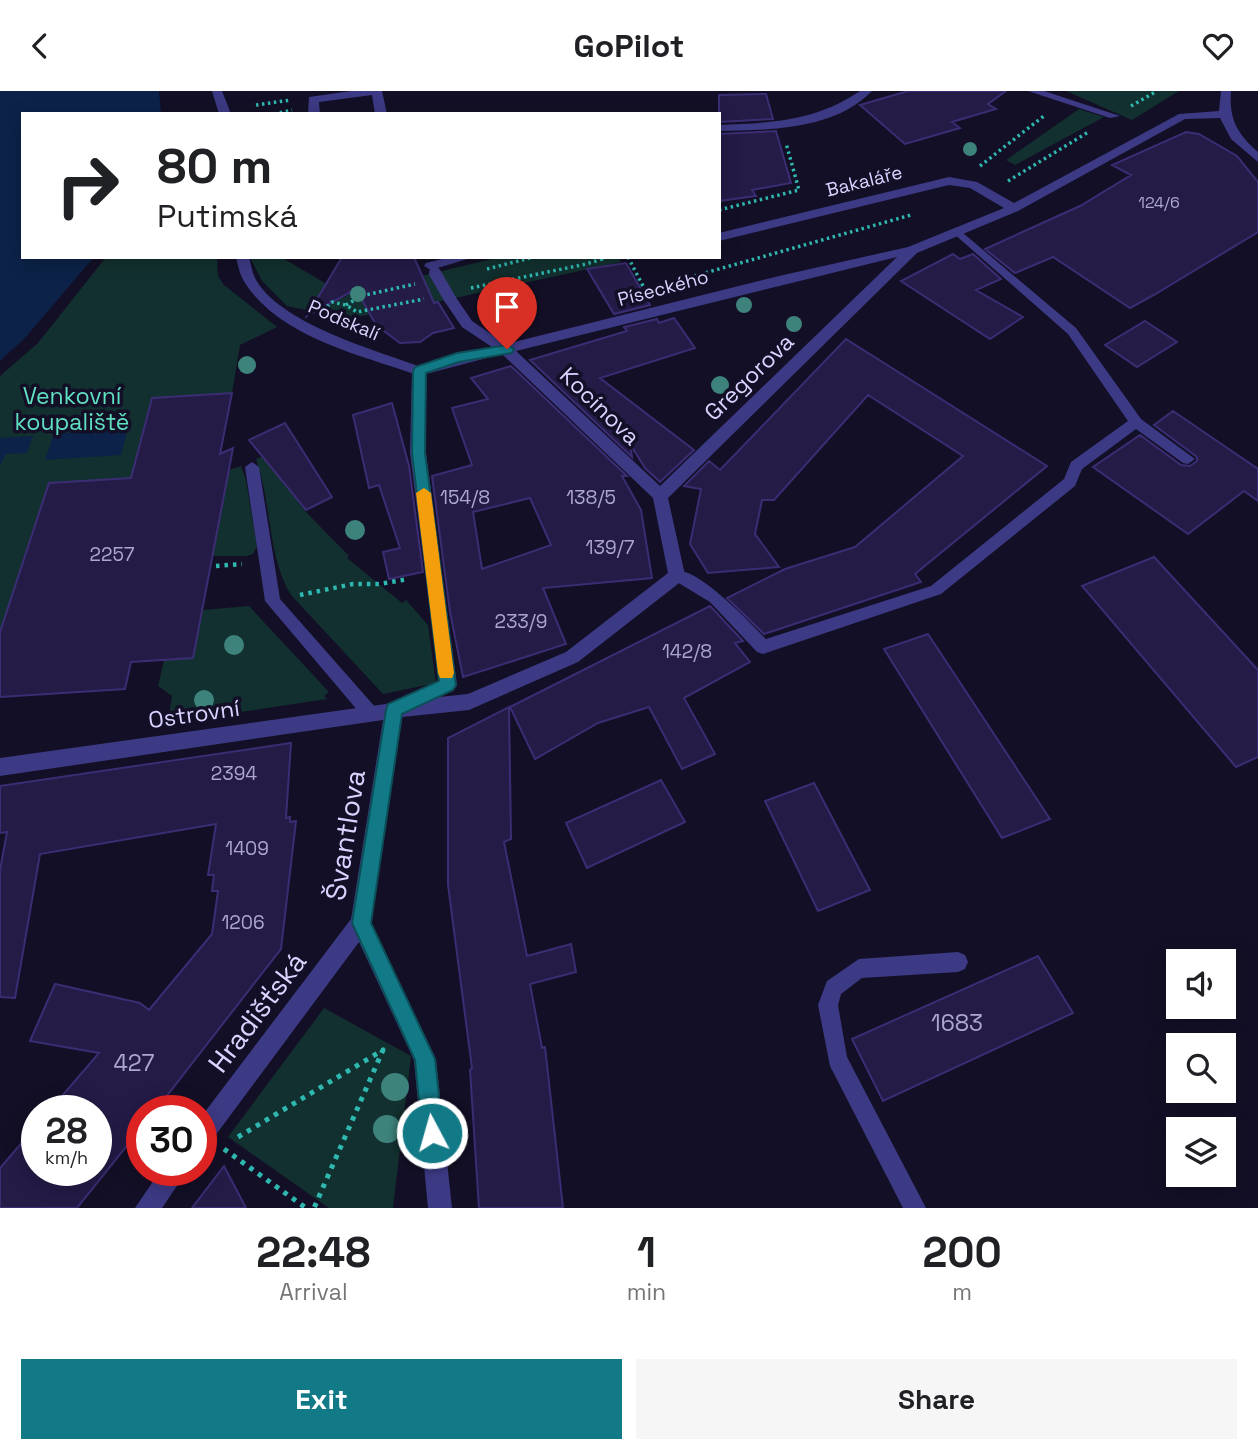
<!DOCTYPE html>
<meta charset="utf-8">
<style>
body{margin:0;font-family:"Space Grotesk",sans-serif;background:#f6f6f6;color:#202124;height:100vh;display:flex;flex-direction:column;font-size:26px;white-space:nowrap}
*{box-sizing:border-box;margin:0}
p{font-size:23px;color:#757577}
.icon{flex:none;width:38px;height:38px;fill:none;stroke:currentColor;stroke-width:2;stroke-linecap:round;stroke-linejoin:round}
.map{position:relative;height:1117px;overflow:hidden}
.drawer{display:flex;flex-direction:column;background:#fff;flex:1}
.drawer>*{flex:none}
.hud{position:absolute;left:21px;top:21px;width:700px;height:147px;border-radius:0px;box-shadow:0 4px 18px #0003;background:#fff;color:#202124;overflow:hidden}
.tools{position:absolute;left:1166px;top:858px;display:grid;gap:14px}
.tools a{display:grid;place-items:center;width:70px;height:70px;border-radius:0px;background:#fff;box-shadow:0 4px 18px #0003;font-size:35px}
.speed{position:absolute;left:21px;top:1004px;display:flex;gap:14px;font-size:35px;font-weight:700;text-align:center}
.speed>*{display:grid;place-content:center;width:91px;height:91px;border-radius:50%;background:#fff;box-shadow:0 4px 18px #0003;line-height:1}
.speed small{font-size:18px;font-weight:400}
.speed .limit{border:10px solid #d22;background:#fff;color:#111}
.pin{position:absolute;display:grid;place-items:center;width:60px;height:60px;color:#fff;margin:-72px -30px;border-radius:50% 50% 50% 0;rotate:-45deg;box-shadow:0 0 7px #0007}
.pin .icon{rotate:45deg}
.me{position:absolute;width:77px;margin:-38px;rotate:354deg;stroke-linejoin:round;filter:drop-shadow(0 0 5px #0008)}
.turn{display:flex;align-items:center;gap:24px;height:147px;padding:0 21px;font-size:32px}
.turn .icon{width:91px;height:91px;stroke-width:2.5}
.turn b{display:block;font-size:49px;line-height:60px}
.eta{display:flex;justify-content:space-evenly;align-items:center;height:119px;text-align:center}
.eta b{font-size:42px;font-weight:600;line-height:49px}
.action{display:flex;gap:14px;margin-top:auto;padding:14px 21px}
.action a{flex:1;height:80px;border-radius:0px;background:#127987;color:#fff;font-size:28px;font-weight:600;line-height:80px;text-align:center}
.action a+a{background:#f6f6f6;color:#202124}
header{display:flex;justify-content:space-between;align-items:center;height:91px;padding:0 21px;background:#fff;font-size:32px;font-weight:600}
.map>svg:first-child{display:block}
.green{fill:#12302f}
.water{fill:#0c2248}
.building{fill:#241b47;stroke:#3b2d73;stroke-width:2;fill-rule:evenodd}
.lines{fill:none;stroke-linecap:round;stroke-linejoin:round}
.path-far2{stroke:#2fb8b0;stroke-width:3.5;stroke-dasharray:2.5 3.5;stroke-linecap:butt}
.path-far1{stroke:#2fb8b0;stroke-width:4.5;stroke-dasharray:3.5 5;stroke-linecap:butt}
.path{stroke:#2fb8b0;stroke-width:5;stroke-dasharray:4.5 6;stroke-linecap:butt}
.service{fill:#3d3a85;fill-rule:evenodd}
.pedestrian{fill:#3d3a85;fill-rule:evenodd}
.minor{fill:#3d3a85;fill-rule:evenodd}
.pedestrian-bridge{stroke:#3d3a85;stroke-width:12}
.tree{fill:#3d827b}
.route{fill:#127987;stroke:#0c4f58;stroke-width:2}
.slow{fill:#f59e0b}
.labels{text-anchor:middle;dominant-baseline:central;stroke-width:7;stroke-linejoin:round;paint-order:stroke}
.far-number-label{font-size:16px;fill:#aca6d1}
.far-street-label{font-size:19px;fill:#d9d4ff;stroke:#130f26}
.number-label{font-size:19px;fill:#aca6d1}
.street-label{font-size:23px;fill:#d9d4ff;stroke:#130f26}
.park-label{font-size:23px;fill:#5fe0c0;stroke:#130f26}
.near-number-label{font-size:23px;fill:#aca6d1}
.near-street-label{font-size:28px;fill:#d9d4ff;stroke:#130f26}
</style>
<header><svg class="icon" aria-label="back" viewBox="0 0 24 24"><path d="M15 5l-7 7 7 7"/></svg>GoPilot<svg class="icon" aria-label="heart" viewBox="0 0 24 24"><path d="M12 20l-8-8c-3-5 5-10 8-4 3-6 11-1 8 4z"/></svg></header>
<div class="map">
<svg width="1258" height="1117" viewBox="0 0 1258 1117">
<rect width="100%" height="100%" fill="#130f26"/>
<path class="green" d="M1066,0H1179L1132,29Z
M1079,18L1104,26L1015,74L1006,69Z
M106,166H217L218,185L224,194L277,236L240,254L232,302L152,307L131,387L49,392L0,543V285L38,252Z
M250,166H281L330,195L328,208L337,209L347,205L350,198L421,185L500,166H619L621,171L386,222L343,227L287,215L262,190Z
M263,365L306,421L349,465L347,467L402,512L406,509L428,534L436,592L383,603L291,504C267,464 272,412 256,368Z
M241,375L246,389L257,455L253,463L246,465H212L229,379Z
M249,515L329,601L324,605L327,608L168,632L172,605L158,595L164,569L202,519Z
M324,917L411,965L393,1117H329L228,1046Z"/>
<path class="water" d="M0,0H159L161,23H23V166H94L25,247L0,270Z
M128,338L121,364L45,369L54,343Z
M33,345L27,362L6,363L0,374V347Z"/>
<path class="building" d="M908,0H1006L988,13L996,18L952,31L960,37L905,53L860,14Z
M766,3L773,28L719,31V4Z
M776,40L791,92L752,99L756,105L719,110V43Z
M1186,41L1199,43L1237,65L1258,91V141L1154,204L1130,217L1053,166L1015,182L985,158L1080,115L1131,84L1112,74Z
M953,163L960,168L973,163L1001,188L976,199L1023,226L990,248L901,190Z
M342,166H414L434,212L438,211L454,237L433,242L420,251L400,252L376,234L356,198L307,225Z
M626,172L650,214L614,223L587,178Z
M674,227L695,257L600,287L694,359L660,391L645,377L630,353L632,366L530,269L627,240L624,236L657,228L659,232Z
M1145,230L1177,251L1137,276L1105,254Z
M846,248L1047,375L915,483L921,491L764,543L727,507L785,478L855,456L963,365L868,304L774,409H762L755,443L779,476L708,482L690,453L701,398L684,395L709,370L720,379Z
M511,275L627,385H622L641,419L652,487L543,497L566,553L463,586L450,521L432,385L472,374L452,317L488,308L471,287ZM530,407L551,454L482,478L473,421Z
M232,302L220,363L233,357L193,567L131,571L125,598L0,606V541L49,392L131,387L152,307Z
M392,312L409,375L423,481L389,488L383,461L400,457L379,394L369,397L353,324Z
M1173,320L1258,378V410L1244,400L1188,443L1093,376L1140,344L1181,374L1190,375L1197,370V366L1154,334Z
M285,332L332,406L306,419L249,349Z
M1154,466L1258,579V666L1236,676L1082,495Z
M710,515L743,550L735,552L750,571L684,607L715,663L682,678L649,616L598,632L535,668L510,616Z
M928,543L1050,728L1002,747L884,558Z
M509,616L511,748L504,751L527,865L571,853L576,881L530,893L542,957L545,956L563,1117H479L470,979L472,977L448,794V647Z
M291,652L286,727L290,726V731L296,730L281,858L155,1020H142V1036L77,1117H0V1077L37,1034V1080H96V1020H49L99,962L30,950L55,893L140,912L149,919L212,843L218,800H212L214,784H208L216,733L40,763L15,907L0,906V779L7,741L0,742V695Z
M661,689L685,731L587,777L566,732Z
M814,692L870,799L818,820L765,710Z
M1038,865L1073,922L883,1010L852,948Z
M224,1075L246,1117H192Z"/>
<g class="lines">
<path class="path-far2" d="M256,14L291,9
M1131,15L1157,0
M274,23L292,19
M980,75L1045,24
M1008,90L1090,40
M719,119L799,99L786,52
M628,166L645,199
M487,178L534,166
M694,185L911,124
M471,197L586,173L602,168L601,166
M346,214L361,205L415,193
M323,220L332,211L346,214L357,221L424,208"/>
<path class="path-far1" d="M216,475L242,473
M300,504L353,493H379L409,488"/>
<path class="path" d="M238,1046L383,959L314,1117
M224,1058L306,1117"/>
<path class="service" d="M957,137L1076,237L1141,328L1195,368L1188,373L1183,372L1136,338L1082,378L1075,395L941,503L763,563L757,561L710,511L672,488L670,484L672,480C695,472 750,532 766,548L931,495L1064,388L1071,371L1128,330L1068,243L953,142V138Z
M252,371L259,376L280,508L376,617L378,622L376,627L370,629L364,627L265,510L245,376Z
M958,861L965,864L968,871L965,878L958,881L862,887L841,903L838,914L847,966L926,1117H903L830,975L818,914L827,890L859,868Z"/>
<path class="pedestrian" d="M212,0H222L231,23H219Z
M351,0H382L387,23H375L372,4L319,11L320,23H308L309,6Z
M860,0H872C834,39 770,39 719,40V34C770,32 817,30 860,0Z
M1028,0H1044L1120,25L1110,27Z
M236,166H249C251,173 252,181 255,187C279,233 378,260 424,277V283H414C357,263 280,246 245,192C240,184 238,175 236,166Z
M450,166H474L431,179L424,175L426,172Z
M450,204L455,205L474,233L472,236H462L445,211L443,208Z"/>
<path class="minor" d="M1221,0H1231C1229,29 1237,42 1258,61V71L1231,48L1220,27L1185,28L1018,120L917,162L668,407L685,484L683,489L578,571L469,619L402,626L371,831L436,968L452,1117H428L414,969L359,851L209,1053L201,1056V1026L351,828L383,629L0,685V667L400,611L402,606L439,590L410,362L412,280L414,277L492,256L462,236V230H472L506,253L779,185L908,156L1004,117L970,97L949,94L719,150V142L949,86L977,91L1014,112L1179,23L1219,20ZM897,166L660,395L516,260ZM502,263L653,407L668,482L566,561L468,603L439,606L454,599L457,594L426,362V283Z
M160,1080H187L162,1117H135Z"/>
<path class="pedestrian-bridge" d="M435,182L450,208"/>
</g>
<g class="tree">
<circle cx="970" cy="58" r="7"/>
<circle cx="358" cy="203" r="8"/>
<circle cx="744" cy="214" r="8"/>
<circle cx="794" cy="233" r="8"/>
<circle cx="247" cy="274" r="9"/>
<circle cx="720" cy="294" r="9"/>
<circle cx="355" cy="439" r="10"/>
<circle cx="234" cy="554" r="10"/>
<circle cx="204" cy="609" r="10"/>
<circle cx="395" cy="996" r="14"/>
<circle cx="387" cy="1038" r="14"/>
</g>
<path class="route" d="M507,254L514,258L512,262L459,271L426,282L425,362L456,594L453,599L402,623L371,832L435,968L443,1042L440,1050L432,1053L425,1050L422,1042L415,969L352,832L386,619L388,613L439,590L412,362L413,280L415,276L457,262Z"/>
<path class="slow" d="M424,397L431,402L454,582L452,587H440L438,582L416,402Z"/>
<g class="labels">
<g class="far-number-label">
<text x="1159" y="111">124/6</text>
</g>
<g class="far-street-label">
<text transform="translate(864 90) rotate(-14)">Bakaláře</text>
<text transform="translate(663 197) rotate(-15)">Píseckého</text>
<text transform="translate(344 229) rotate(23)">Podskalí</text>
</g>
<g class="number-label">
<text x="465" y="406">154/8</text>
<text x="591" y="406">138/5</text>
<text x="610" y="456">139/7</text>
<text x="112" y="463">2257</text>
<text x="521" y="530">233/9</text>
<text x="687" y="560">142/8</text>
<text x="234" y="682">2394</text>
<text x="247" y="757">1409</text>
<text x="243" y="831">1206</text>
</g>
<g class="street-label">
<text transform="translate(749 286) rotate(-44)">Gregorova</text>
<text transform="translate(600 315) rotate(44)">Kocínova</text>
<text transform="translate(194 623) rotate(-8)">Ostrovní</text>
</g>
<g class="park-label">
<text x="72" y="305">Venkovní<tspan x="72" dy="26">koupaliště</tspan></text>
</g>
<g class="near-number-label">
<text x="957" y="932">1683</text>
<text x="134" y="972">427</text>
</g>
<g class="near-street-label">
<text transform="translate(345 744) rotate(-81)">Švantlova</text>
<text transform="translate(257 921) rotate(-53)">Hradišťská</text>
</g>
</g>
</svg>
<div class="tools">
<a><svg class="icon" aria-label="sound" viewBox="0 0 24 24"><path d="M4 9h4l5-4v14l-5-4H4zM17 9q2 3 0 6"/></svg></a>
<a><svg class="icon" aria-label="search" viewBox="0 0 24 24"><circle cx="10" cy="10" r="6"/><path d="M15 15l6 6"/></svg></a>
<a><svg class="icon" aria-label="layers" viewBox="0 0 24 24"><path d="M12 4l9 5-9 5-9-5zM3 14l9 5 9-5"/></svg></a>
</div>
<div class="speed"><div>28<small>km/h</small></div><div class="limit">30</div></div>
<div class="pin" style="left:507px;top:258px;background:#d93025"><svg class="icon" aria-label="arrive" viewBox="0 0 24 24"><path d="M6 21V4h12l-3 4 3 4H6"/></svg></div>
<svg class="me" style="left:432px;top:1042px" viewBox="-20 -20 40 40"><circle r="17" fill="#127987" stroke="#fff" stroke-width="3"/><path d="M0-11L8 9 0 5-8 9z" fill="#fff"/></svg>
<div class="hud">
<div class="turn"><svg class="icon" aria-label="right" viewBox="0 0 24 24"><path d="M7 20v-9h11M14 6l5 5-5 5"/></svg><div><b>80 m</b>Putimská</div></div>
</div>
</div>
<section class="drawer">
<div class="eta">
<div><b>22:48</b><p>Arrival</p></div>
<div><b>1</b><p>min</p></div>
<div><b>200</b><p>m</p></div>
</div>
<div class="action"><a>Exit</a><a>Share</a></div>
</section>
